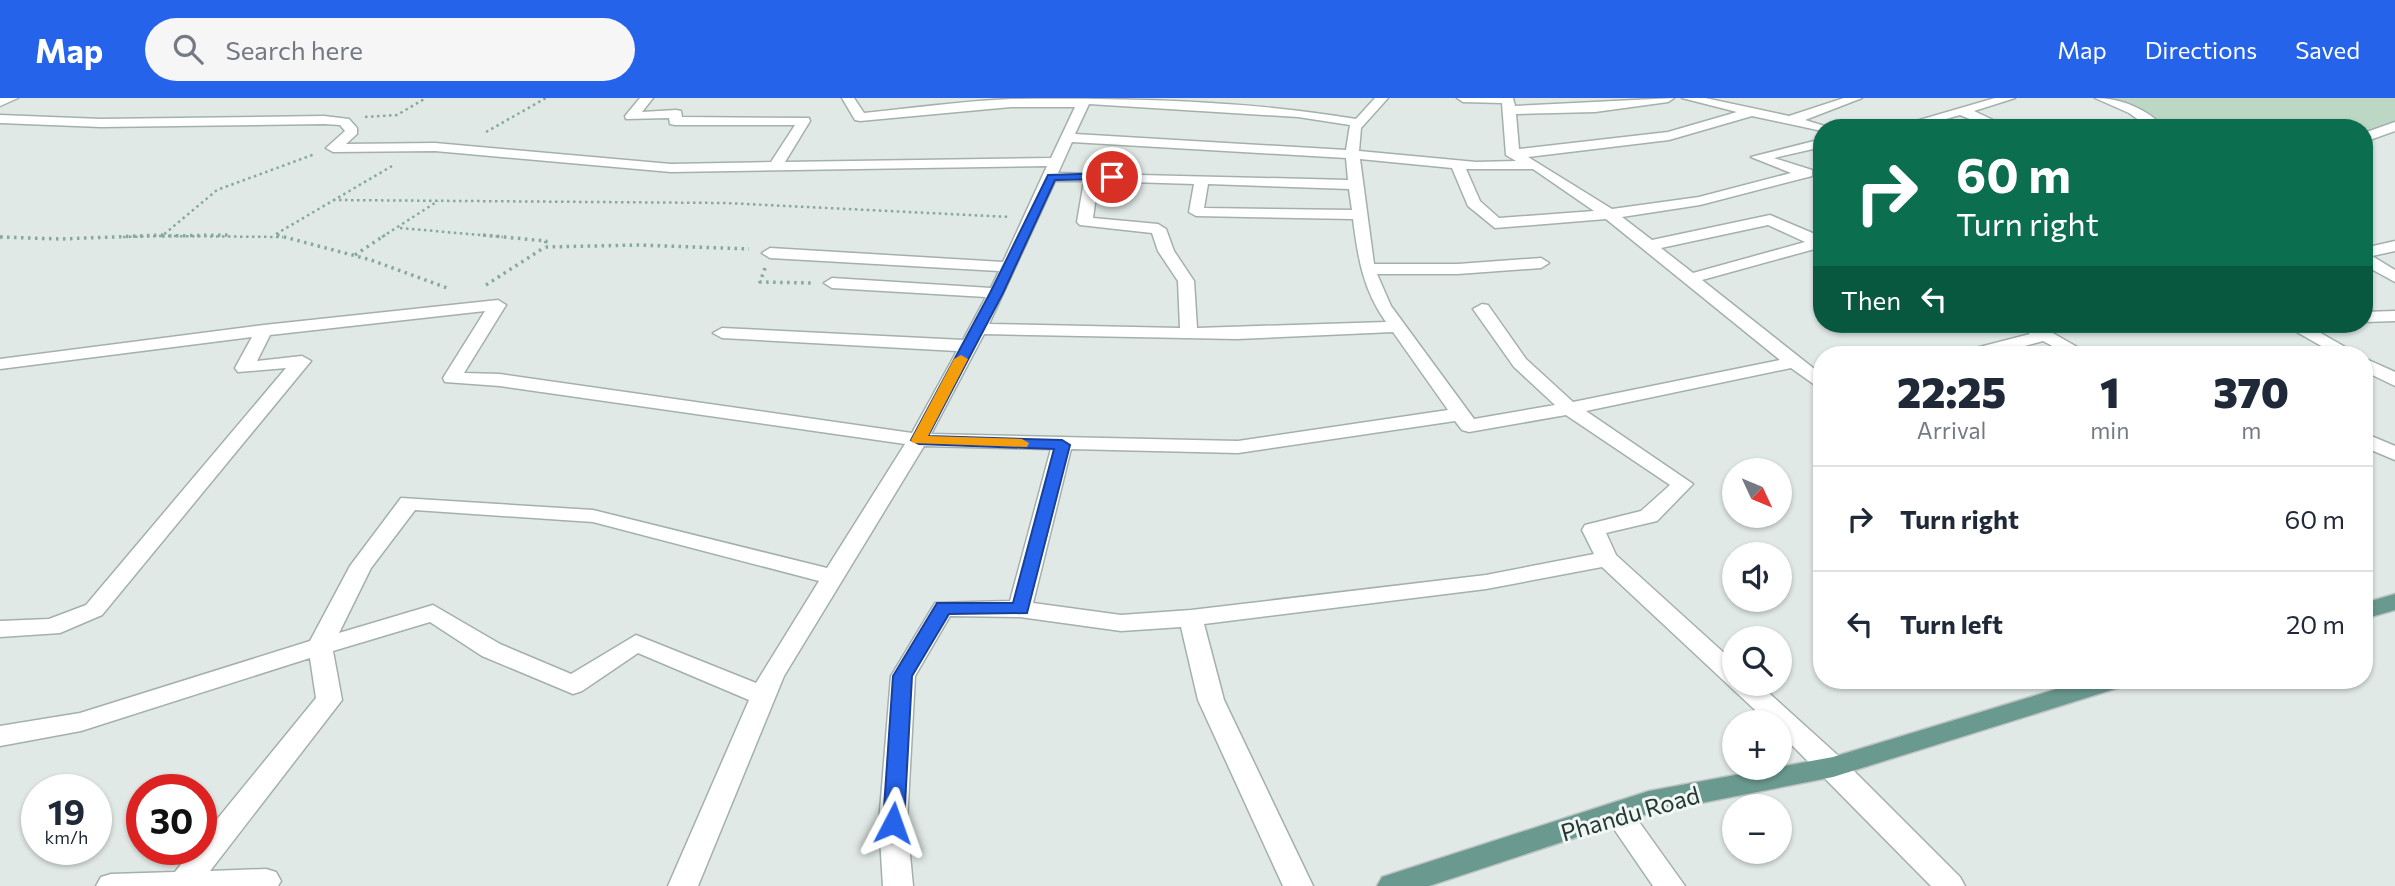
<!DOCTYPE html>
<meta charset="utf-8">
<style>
body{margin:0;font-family:Commissioner,sans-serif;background:#f6f6f7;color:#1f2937;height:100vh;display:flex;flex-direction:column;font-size:26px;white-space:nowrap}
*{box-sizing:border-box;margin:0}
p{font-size:23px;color:#747a83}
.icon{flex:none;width:38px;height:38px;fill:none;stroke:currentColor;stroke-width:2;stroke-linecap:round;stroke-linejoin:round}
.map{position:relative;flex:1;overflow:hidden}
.side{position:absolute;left:1813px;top:248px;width:560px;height:343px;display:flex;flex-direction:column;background:#fff;border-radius:28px;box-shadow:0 2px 5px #0004}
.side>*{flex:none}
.hud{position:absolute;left:1813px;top:21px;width:560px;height:214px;border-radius:28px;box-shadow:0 2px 5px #0004;background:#0b6e4f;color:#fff;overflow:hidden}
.needle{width:46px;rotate:134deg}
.tools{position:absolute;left:1722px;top:360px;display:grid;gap:14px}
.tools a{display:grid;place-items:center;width:70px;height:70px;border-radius:50%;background:#fff;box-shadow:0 2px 5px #0004;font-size:35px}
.speed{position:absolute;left:21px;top:676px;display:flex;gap:14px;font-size:35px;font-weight:700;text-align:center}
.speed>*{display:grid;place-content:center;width:91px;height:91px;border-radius:50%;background:#fff;box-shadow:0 2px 5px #0004;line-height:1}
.speed small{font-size:18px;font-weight:400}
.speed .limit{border:10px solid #d22;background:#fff;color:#111}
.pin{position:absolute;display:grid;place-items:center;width:60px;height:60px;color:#fff;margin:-30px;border:4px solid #fff;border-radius:50%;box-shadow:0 2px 7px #0007}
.me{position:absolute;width:77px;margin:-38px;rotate:4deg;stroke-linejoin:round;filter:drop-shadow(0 0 5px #0008)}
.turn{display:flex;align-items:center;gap:24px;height:147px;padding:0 28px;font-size:32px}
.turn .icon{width:91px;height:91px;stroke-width:2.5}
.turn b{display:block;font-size:49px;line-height:60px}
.then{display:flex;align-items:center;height:66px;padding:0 28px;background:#0003;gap:14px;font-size:26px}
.eta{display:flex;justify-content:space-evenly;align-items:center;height:119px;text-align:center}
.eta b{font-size:42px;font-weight:800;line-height:49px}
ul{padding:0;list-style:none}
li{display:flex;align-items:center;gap:21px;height:105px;padding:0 28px;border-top:2px solid #e0e1e3}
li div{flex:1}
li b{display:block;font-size:26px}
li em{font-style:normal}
header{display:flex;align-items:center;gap:42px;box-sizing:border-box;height:98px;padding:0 35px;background:#2563eb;color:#fff}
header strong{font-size:33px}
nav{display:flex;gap:38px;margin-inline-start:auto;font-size:24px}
.search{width:490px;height:63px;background:#f6f6f7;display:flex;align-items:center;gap:18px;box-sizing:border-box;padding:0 24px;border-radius:38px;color:#747a83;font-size:26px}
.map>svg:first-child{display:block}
.green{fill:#bcd8c5}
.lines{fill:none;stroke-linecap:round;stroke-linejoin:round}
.street-casing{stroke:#a4b0ad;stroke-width:3}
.primary-casing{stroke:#bdc3c2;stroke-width:3}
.path-far1{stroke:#85a99f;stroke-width:2.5;stroke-dasharray:2.5 3.5;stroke-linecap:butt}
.path{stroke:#85a99f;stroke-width:3.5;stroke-dasharray:2.5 4.5;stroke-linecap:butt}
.street{fill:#fff;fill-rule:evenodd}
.primary{fill:#6a998f;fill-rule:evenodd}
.route{fill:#2563eb;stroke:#184099;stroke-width:2}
.slow{fill:#f59e0b}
.labels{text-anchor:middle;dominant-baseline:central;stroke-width:6;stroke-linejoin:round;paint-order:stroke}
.near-street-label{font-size:24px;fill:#233733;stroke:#f0f6f3}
</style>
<header>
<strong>Map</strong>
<div class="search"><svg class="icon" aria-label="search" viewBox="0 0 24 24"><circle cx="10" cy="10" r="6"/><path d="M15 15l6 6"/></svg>Search here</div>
<nav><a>Map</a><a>Directions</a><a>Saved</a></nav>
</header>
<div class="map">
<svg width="2395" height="788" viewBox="0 0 2395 788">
<rect width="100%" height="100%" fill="#e0e9e6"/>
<path class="green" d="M2101,0H2395V28L2364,40V30L2153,26L2133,12Z"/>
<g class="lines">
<g class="street-casing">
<path id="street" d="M0,0H18L0,8Z
M640,0H653L642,14L676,12L681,13L682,19L809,20L810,23L785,64L1051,60L1075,9H1011L860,23L855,22L842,0H854L864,15C913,10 963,3 1012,1C1125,0 1243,2 1356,21L1375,0H1388L1361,30L1359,53L1476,64L1516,63L1506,57L1502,5L1463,4L1457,0H1513L1515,8L1674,0L1668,4L1595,14L1516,16L1519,51L1668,34L1737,14L1682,0H1705L1789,18L1844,0H1862L1805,22L1831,30H1822V33L1752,18L1669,42L1528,59L1612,111L1699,99L1791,75L1751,59L1822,41V49L1774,60L1812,72V78L1700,107L1622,119L1652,142L1770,117L1822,139V149L1702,182L1822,277V292L1791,270L1586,313L1693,386L1657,423L1606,435L1616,457L1734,564V586H1759L1843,662L1960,779L1965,788H1931L1780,635V625H1769L1602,469L1486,491L1204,526L1224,602L1313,788H1283L1198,602L1181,529L1121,533L1020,519L950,518L915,578L907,725L913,788H883L879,725L891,578L935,505L1010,503L1051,351L924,348L784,578L698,788H668L749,602L638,555L582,593L573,596L482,558L430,524L333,553L342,602L210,773L266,771L276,774L281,783L278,788H96L101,779L111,776L175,774L193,751H201V741L316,600L310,560L81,633L0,648V628L80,615L310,543L350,468L401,400L593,412L827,470L905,346L500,288L445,284L443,280L485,213L270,237L257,263L302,258L311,263L102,517L60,535L0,539V523L49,521L86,507L286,270L238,274L235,270L252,239L0,271V261L264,227L498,202L506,207L464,275L500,276L912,335L957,253L722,240L713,235L722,230L963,242L986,199L832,190L824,185L832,180L991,190L999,173L770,160L762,155L770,150L1003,164L1047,68L671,74L435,53L333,54L326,50L345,33L340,27L324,26L101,29L0,25V17L101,21L324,18L349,21L357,30V36L346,46L435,45L671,66L771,64L795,27H675L670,26L669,20L626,21L625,18ZM1089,6L1298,19L1350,27L1346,52L1075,36ZM1072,44L1346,60L1348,82L1058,75ZM1360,61L1452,70L1468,108L1495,130L1606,121L1780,262L1573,304L1526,261L1488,207L1482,206L1473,211L1514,269L1555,307L1474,321L1391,208L1377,176H1458L1541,170L1549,165L1541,160L1458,166H1374ZM1466,71H1533L1594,113L1499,120L1480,103ZM1055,83H1084L1077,124L1080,127L1152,135L1158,153L1178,183L1180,230L989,226ZM1098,83L1194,86L1189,114L1196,118L1353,121C1358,160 1363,192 1386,224L1197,230L1194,183L1174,153L1166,131L1158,126L1093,120ZM1208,86L1349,91L1352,112L1204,110ZM1768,127L1805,144L1693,175L1661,150ZM1393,234L1448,312L1238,343L931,336L984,236L1237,241ZM1566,317L1670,387L1641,413L1585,427L1582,432L1594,456L1486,477L1191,512L1121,517L1033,505L1071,351L1238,355L1455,323L1462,332L1469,334ZM415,412L593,424L819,483L756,585L636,537L571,576L500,546L433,507L339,535L371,470Z
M1995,0H2015L1974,13L2010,30H1992L1960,17L1914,30H1892Z
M2095,0C2121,0 2147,11 2165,30H2150L2129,15Z
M2395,24V33L2364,44V35Z
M2395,143V153L2372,158L2395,172V184L2364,167V150Z
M2395,213V223L2364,224V214Z
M2016,226H2037L2091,257H2069L2043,243L1990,257H1961L1964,253L2030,236Z
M2283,226H2305L2359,257H2337Z
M2364,260L2395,274V288L2364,273Z
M2364,335L2395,348V362L2364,349Z
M1617,704L1627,707L1685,788H1653L1603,715L1607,707Z"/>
</g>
<g class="primary-casing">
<path id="primary" d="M2395,496V512L2364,521V505Z
M2083,583H2125L2121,589L1833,679L1650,715L1429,788H1377L1382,779L1649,693L1833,659Z"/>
</g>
<path class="path-far1" d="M365,19L397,17L426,0
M486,34L546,0
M333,102L726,105L1010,119
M400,130L503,139
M276,136L392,68
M162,138L283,139
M0,139H5
M123,139L162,138L217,92L315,56
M382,139L438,103"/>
<path class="path" d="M277,137L371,162L450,191
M483,137L546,143L545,149L639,147L749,151
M162,138L228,137
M0,139L61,141L163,137
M355,157L385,137
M765,170L760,184L813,185
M486,187L545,149"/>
<use href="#street" class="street"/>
<use href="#primary" class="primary"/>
</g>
<path class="route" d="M1112,75L1118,79L1116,81L1055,82L1003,195L928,338L1062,342L1070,347L1027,515L949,516L912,578L904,725L901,731L893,734L886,731L883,725L893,578L937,505H1013L1054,351L919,346L911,342L990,195L1048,77Z"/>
<path class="slow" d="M961,257L968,261L928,338L1022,341L1029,345L1027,349L913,345L911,342L954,261Z"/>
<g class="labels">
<g class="near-street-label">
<text transform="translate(1630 715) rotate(-16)">Phandu Road</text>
</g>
</g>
</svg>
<div class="tools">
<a><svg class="needle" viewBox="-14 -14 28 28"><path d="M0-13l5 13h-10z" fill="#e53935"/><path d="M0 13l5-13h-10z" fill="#747a83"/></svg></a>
<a><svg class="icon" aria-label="sound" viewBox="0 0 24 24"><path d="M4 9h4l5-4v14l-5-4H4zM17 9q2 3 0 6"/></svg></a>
<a><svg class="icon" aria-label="search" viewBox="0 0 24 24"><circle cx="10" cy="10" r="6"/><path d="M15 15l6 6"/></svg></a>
<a>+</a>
<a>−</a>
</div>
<div class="speed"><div>19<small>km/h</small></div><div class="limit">30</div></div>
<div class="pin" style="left:1112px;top:79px;background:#d93025"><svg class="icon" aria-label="arrive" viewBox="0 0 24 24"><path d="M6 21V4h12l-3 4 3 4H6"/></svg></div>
<svg class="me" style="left:893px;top:725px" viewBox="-20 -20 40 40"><path d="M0-17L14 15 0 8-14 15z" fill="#2563eb" stroke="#fff" stroke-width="4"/></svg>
<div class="hud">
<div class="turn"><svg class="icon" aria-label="right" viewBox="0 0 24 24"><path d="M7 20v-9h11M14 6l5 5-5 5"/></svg><div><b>60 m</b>Turn right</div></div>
<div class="then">Then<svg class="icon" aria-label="left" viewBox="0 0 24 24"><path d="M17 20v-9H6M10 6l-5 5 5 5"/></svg></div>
</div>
<section class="side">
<div class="eta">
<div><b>22:25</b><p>Arrival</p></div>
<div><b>1</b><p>min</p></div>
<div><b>370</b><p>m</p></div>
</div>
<ul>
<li><svg class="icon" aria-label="right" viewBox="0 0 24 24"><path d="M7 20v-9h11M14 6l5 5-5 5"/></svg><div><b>Turn right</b></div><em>60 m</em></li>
<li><svg class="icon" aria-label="left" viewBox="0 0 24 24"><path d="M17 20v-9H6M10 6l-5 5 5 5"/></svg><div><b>Turn left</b></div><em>20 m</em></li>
</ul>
</section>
</div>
